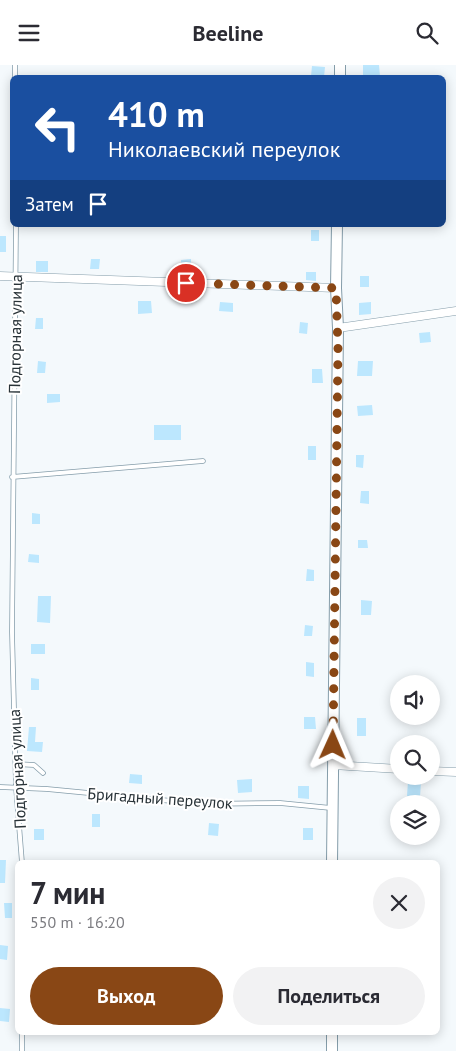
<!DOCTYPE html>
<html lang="ru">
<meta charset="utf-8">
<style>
body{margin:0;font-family:"PT Sans",sans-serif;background:#f2f2f3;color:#2b2b33;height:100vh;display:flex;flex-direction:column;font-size:19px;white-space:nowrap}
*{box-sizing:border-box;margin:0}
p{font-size:16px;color:#7c7c81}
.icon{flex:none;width:28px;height:28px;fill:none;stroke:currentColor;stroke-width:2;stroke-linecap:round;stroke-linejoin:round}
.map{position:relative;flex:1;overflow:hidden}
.side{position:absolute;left:15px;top:795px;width:425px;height:175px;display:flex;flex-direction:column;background:#fff;border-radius:8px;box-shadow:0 2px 12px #0003}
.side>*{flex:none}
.top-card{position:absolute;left:10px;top:10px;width:436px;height:152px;border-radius:8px;box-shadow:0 2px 12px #0003;background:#1a4fa0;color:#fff;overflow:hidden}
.controls{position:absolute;left:390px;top:610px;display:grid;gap:10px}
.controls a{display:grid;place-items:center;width:50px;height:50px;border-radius:50%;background:#fff;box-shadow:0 2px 12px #0003;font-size:25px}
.pin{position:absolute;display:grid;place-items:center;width:42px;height:42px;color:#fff;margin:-21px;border:2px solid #fff;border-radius:50%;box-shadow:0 1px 5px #0007}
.me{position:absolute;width:55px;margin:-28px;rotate:1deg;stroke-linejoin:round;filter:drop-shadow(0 0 4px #0008)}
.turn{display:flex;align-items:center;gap:18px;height:105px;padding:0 15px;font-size:22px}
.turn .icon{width:65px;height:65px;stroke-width:2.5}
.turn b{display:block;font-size:35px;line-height:42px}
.then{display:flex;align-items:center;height:48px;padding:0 15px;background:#0003;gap:10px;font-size:19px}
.round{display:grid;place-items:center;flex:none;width:52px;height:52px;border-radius:26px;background:#f2f2f3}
.head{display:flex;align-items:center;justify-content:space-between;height:85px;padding:0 15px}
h1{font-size:30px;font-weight:700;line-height:38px}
.primary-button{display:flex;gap:10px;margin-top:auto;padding:10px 15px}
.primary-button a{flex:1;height:58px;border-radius:30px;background:#894715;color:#fff;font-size:20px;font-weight:700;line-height:58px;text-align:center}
.primary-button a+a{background:#f2f2f3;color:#2b2b33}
header{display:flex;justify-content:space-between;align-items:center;height:65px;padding:0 15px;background:#fff;font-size:22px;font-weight:700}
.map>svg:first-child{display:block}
.building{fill:#bce7fe}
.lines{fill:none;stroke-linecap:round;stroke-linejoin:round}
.service-casing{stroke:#859daa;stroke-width:5.5}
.minor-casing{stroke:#859daa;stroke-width:9}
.tertiary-casing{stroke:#859daa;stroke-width:12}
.service{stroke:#fff;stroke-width:4}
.minor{stroke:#fff;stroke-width:8}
.tertiary{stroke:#fff;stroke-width:10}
.route{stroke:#894715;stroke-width:9;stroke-dasharray:0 16.2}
.labels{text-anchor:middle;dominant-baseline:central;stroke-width:4;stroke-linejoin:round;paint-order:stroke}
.street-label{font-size:16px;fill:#293338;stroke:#fff}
</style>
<header><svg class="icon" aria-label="menu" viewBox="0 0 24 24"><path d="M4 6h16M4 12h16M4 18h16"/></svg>Beeline<svg class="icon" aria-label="search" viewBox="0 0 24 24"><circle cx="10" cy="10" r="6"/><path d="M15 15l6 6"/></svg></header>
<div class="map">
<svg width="456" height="986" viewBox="0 0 456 986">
<rect width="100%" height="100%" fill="#f4f9fc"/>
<path class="building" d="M363,0H379L380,11L363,12Z
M312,1L325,2L324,12L311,11Z
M311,165H319V176H311Z
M0,171H6V187H0Z
M91,194H100L99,204H90Z
M191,194V207H181V195Z
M36,196H48V207H36Z
M306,207H316V216L306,215Z
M360,211H369V222H360Z
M138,236H151L152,248L138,249Z
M220,237L233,238V247L219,246Z
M371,237V249L359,250V238Z
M36,253H43V264H35Z
M300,257L308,258L307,269L299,268Z
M430,267L431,277L420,278L419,268Z
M38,296L46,297L45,308H37Z
M358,296H373L372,311H357Z
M312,304H322L323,318H312Z
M47,329H60V337L47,338Z
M372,340L373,350L358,351L357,341Z
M154,360H181V375H154Z
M308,381H316V395H308Z
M356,390H364L363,403L356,402Z
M361,426H369V439L360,438Z
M32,448L40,449V459H32Z
M358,475H367L368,483H358Z
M29,489L39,490V498L28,497Z
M307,504L314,505V516H306Z
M38,531H51L50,558L37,557Z
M361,535L372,536L371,550H361Z
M305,560L313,561L312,571H304Z
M31,579H45V589H31Z
M306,597L314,598V612L306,611Z
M31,613L39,614V625H31Z
M304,652H315L316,664H304Z
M357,653H366V671H357Z
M29,662H36L35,677H43L42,687L27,686Z
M130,709L142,710V719L129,718Z
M252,714V727L238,728L237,715Z
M408,716L421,717L420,732L407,731Z
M298,721H309V734L298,733Z
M92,749H100V762H92Z
M209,758L219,759L218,771L208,770Z
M303,763H313V775H303Z
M34,764H44V775H34Z
M0,795H6L5,818H0Z
M4,838H12V853H5Z
M0,880L8,881L7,895L0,894Z
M0,943L10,944L9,957L0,956Z"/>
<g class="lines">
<g class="service-casing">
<path id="service" d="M15,0V12
M16,160L12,567L16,722L22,798
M12,412L203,396
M16,699L34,700L43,708
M0,722L47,724L203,739L280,738L331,743
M22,986V968"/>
</g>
<g class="minor-casing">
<path id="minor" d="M0,211L336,223
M338,263L456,246
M333,700L399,704
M431,706L456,707"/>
</g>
<g class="tertiary-casing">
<path id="tertiary" d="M340,12V0
M332,798L338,263L336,223L337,160
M332,968V986"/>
</g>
<use href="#service" class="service"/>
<use href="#minor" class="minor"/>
<use href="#tertiary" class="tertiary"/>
</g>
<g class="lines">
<path class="route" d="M186,218L336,223L338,283L333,680"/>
</g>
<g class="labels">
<g class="street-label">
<text transform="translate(15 269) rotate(-89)">Подгорная улица</text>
<text transform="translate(17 704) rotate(-93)">Подгорная улица</text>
<text transform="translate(160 733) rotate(4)">Бригадный переулок</text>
</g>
</g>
</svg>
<div class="controls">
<a><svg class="icon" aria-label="sound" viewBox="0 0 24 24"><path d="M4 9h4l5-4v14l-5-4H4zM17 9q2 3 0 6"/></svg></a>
<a><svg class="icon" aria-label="search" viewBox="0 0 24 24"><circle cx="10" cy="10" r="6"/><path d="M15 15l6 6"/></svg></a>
<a><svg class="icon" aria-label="layers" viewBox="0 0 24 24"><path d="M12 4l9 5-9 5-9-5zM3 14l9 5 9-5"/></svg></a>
</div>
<div class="pin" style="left:186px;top:218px;background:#d93025"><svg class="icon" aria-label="arrive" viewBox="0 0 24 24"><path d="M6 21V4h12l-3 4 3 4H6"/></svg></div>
<svg class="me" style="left:333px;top:680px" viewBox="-20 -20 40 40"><path d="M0-17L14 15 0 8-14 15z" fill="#894715" stroke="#fff" stroke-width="4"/></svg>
<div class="top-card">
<div class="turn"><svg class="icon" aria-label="left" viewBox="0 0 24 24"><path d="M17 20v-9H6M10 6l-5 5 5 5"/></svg><div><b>410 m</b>Николаевский переулок</div></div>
<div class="then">Затем<svg class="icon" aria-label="arrive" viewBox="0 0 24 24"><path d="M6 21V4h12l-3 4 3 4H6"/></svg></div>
</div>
<section class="side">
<div class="head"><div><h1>7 мин</h1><p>550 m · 16:20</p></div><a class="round"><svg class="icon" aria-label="close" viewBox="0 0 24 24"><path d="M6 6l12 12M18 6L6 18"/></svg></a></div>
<div class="primary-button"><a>Выход</a><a>Поделиться</a></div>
</section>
</div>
